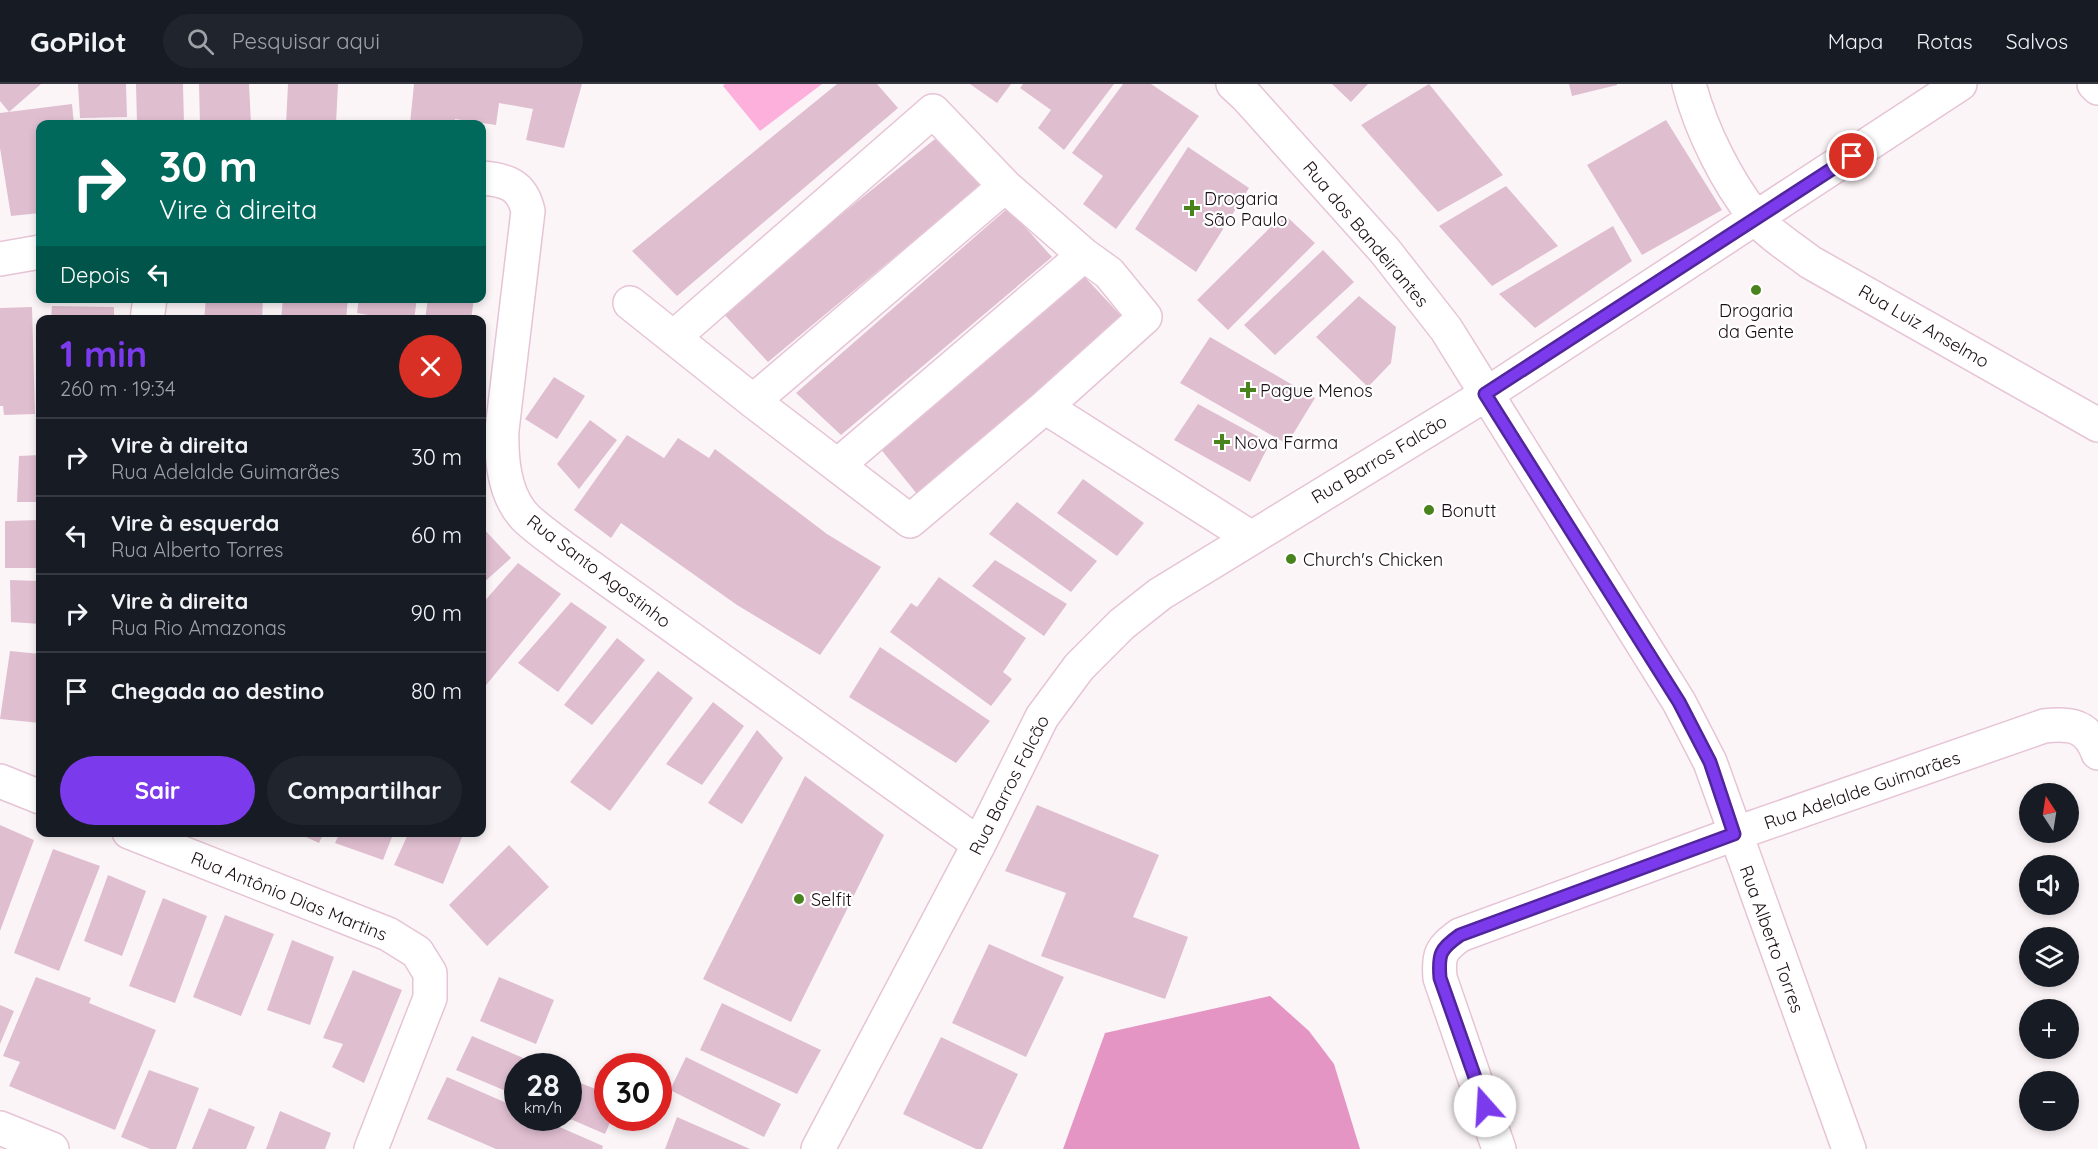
<!DOCTYPE html>
<html lang="pt">
<meta charset="utf-8">
<style>
body{margin:0;font-family:Quicksand,sans-serif;background:#20242c;color:#f1f3f6;height:100vh;display:flex;flex-direction:column;font-size:22px;white-space:nowrap}
*{box-sizing:border-box;margin:0}
p{font-size:20px;color:#9ea1a6}
.icon{flex:none;width:33px;height:33px;fill:none;stroke:currentColor;stroke-width:2;stroke-linecap:round;stroke-linejoin:round}
.map{position:relative;flex:1;overflow:hidden}
.side{position:absolute;left:36px;top:231px;width:450px;height:522px;display:flex;flex-direction:column;background:#171b24;border-radius:12px;box-shadow:0 3px 9px #0003}
.side>*{flex:none}
.top-card{position:absolute;left:36px;top:36px;width:450px;height:183px;border-radius:12px;box-shadow:0 3px 9px #0003;background:#00695c;color:#fff;overflow:hidden}
.needle{width:39px;rotate:348deg}
.buttons{position:absolute;left:2019px;top:699px;display:grid;gap:12px}
.buttons a{display:grid;place-items:center;width:60px;height:60px;border-radius:50%;background:#171b24;box-shadow:0 3px 9px #0003;font-size:30px}
.speed{position:absolute;left:504px;top:969px;display:flex;gap:12px;font-size:30px;font-weight:700;text-align:center}
.speed>*{display:grid;place-content:center;width:78px;height:78px;border-radius:50%;background:#171b24;box-shadow:0 3px 9px #0003;line-height:1}
.speed small{font-size:15px;font-weight:400}
.speed .limit{border:9px solid #d22;background:#fff;color:#111}
.pin{position:absolute;display:grid;place-items:center;width:51px;height:51px;color:#fff;margin:-26px;border:3px solid #fff;border-radius:50%;box-shadow:0 2px 6px #0007}
.me{position:absolute;width:66px;margin:-33px;rotate:341deg;stroke-linejoin:round;filter:drop-shadow(0 0 4px #0008)}
.turn{display:flex;align-items:center;gap:21px;height:126px;padding:0 24px;font-size:27px}
.turn .icon{width:78px;height:78px;stroke-width:2.5}
.turn b{display:block;font-size:42px;line-height:51px}
.then{display:flex;align-items:center;height:57px;padding:0 24px;background:#0003;gap:12px;font-size:22px}
.round{display:grid;place-items:center;flex:none;width:63px;height:63px;border-radius:32px;background:#20242c}
.headline{display:flex;align-items:center;justify-content:space-between;height:102px;padding:0 24px}
h1{font-size:36px;font-weight:800;line-height:45px;color:#7c3aed}
.action{display:flex;gap:12px;margin-top:auto;padding:12px 24px}
.action a{flex:1;height:69px;border-radius:36px;background:#7c3aed;color:#fff;font-size:24px;font-weight:800;line-height:69px;text-align:center}
.action a+a{background:#20242c;color:#f1f3f6}
ul{padding:0;list-style:none}
li{display:flex;align-items:center;gap:18px;height:78px;padding:0 24px;border-top:2px solid #363941}
li div{flex:1}
li b{display:block;font-size:22px}
li em{font-style:normal}
header{display:flex;align-items:center;gap:36px;box-sizing:border-box;height:84px;padding:0 30px;background:#171b24;border-bottom:2px solid #363941}
header strong{font-size:28px}
nav{display:flex;gap:33px;margin-inline-start:auto;font-size:21px}
.search{width:420px;height:54px;background:#20242c;display:flex;align-items:center;gap:15px;box-sizing:border-box;padding:0 21px;border-radius:33px;color:#9ea1a6;font-size:22px}
.map>svg:first-child{display:block}
.green{fill:#feb0dc}
.forest{fill:#e595c3}
.building{fill:#dfbed0}
.lines{fill:none;stroke-linecap:round;stroke-linejoin:round}
.minor-casing{stroke:#e6c4d6;stroke-width:36}
.minor{stroke:#fff;stroke-width:33}
.route-casing{stroke:#51269a;stroke-width:15}
.route{stroke:#7c3aed;stroke-width:10}
.poi-dot{fill:#49831e;stroke:#fff;stroke-width:2}
.labels{text-anchor:middle;dominant-baseline:central;stroke-width:4.5;stroke-linejoin:round;paint-order:stroke}
.poi-label{font-size:18px;fill:#190e14;stroke:#fff;text-anchor:start}
.street-label{font-size:18px;fill:#190e14;stroke:#fff}
</style>
<header>
<strong>GoPilot</strong>
<div class="search"><svg class="icon" aria-label="search" viewBox="0 0 24 24"><circle cx="10" cy="10" r="6"/><path d="M15 15l6 6"/></svg>Pesquisar aqui</div>
<nav><a>Mapa</a><a>Rotas</a><a>Salvos</a></nav>
</header>
<div class="map">
<svg width="2098" height="1065" viewBox="0 0 2098 1065">
<rect width="100%" height="100%" fill="#fcf5f8"/>
<path class="green" d="M725,0H822L760,47L723,2Z"/>
<path class="forest" d="M1270,912L1309,947L1334,980L1360,1065H1063L1105,949Z"/>
<path class="building" d="M0,0H41L9,28L0,17Z
M78,0H126L127,33L80,34Z
M136,0H183L184,40H137Z
M199,0H249L251,40H200Z
M288,0H338L336,40H286Z
M414,0H582L564,64L526,56L533,25L499,19L496,41L455,35V40H410Z
M837,0H877L898,24L677,212L632,167Z
M970,0H1011L997,19Z
M1023,0H1114L1064,66L1038,44L1051,26L1020,4Z
M1123,0H1151L1199,32L1116,145L1083,120L1103,92L1072,69Z
M1332,0H1368L1351,18Z
M1429,0L1503,91L1438,128L1361,41Z
M1569,0H1617V1L1572,12Z
M72,20L74,40H40V129L11,132L0,64V29Z
M1666,36L1722,126L1642,171L1587,81Z
M935,55L981,101L768,278L721,227Z
M1188,63L1249,104L1196,188L1135,145Z
M1506,102L1558,162L1492,202L1439,142Z
M1008,124L1052,173L841,351L796,309Z
M1284,130L1315,159L1228,246L1197,216Z
M1613,142L1632,177L1535,244L1499,210Z
M1323,166L1354,198L1275,271L1244,241Z
M1082,190L1125,236L917,410L879,363Z
M1359,212L1396,243L1391,279L1368,303L1316,253Z
M206,214H263L262,236H204Z
M283,214H348L346,236H281Z
M359,214H417L414,236H396L357,229Z
M428,214H474L471,236H425Z
M52,222L114,223V236H51Z
M32,223L35,330L4,331L3,322H0V224Z
M1210,253L1315,314L1287,360L1180,299Z
M554,293L585,312L557,355L525,335Z
M1198,320L1270,359L1250,398L1174,356Z
M590,336L617,356L579,405L557,380Z
M627,351L664,374L678,354L709,374L715,365L827,450L881,483L820,571L737,521L621,439L611,454L574,426Z
M40,371V418H17L19,372Z
M1083,395L1144,439L1117,472L1057,429Z
M1017,418L1097,477L1071,508L989,450Z
M40,436V484H5V437Z
M482,443L511,474L482,500Z
M995,476L1067,520L1044,552L972,502Z
M518,479L561,510L482,606V520Z
M939,493L1026,554L1003,588L1012,595L991,622L890,548L911,519L917,523Z
M10,496L40,497V540L11,538Z
M571,518L607,543L558,608L518,579Z
M617,554L645,576L592,641L564,621Z
M880,563L990,637L956,679L849,613Z
M10,567L40,570V639L0,635Z
M658,587L693,614L610,727L570,698Z
M713,618L744,642L702,701L666,680Z
M757,646L783,674L742,740L708,719Z
M805,692L884,751L791,938L703,895Z
M1037,721L1159,771L1133,833L1188,853L1165,915L1041,872L1066,809L1005,787Z
M0,741L34,756L0,847Z
M295,748H324L319,759Z
M340,748H394L383,776L335,759Z
M409,748H464L443,800L394,781Z
M509,761L549,803L487,862L449,821Z
M53,765L100,782L59,887L14,869Z
M108,791L146,807L122,872L84,857Z
M163,814L207,832L175,919L129,902Z
M225,831L274,850L241,932L193,913Z
M292,856L334,873L310,941L267,926Z
M989,860L1064,893L1026,973L952,939Z
M353,886L402,906L364,999L332,983L343,960L323,954Z
M36,893L91,914L89,919L156,946L115,1046L9,1002L20,978L3,972Z
M499,893L554,916L536,960L480,937Z
M722,919L821,966L797,1010L700,966Z
M0,921L14,927L0,960Z
M472,952L542,982H518V1012L456,986Z
M941,953L1018,990L982,1065H976L903,1030Z
M686,973L781,1020L764,1053L670,1006Z
M149,986L199,1004L176,1065H150L121,1053Z
M447,993L518,1024V1034H539L603,1062L602,1065H496L427,1035Z
M568,994L608,1010V1034H612L605,1050L568,1034Z
M209,1024L255,1043L246,1065H192Z
M280,1027L331,1049L325,1065H266Z
M677,1033L750,1065H665Z"/>
<g class="lines">
<g class="minor-casing">
<path id="minor" d="M1233,0L1247,13L1385,167L1446,245L1679,618L1710,678L1849,1065
M1689,0C1701,46 1726,96 1755,133C1770,151 1792,164 1810,178L2098,341
M2094,0L2098,4
M482,94C507,96 522,101 528,127L502,346C501,376 504,413 527,435C539,446 552,455 565,465L979,760
M0,175L40,168
M630,219L753,317L910,437L1045,323L1250,453
M147,236L150,214
M674,253L933,27L1005,102L1084,171L1109,189L1145,233L1045,323
M753,317L1005,102
M838,381L1084,171
M0,697L40,713
M129,748L388,850L417,868L430,889V914L371,1065
M0,1044L52,1065
M818,1065L979,760L1042,633L1079,583L1122,540L1160,510L1485,311L1960,0
M1499,1065L1440,894C1438,870 1441,865 1460,851L1734,750L2044,642C2070,639 2088,641 2098,669"/>
</g>
<use href="#minor" class="minor"/>
</g>
<g class="lines">
<g class="route-casing">
<path id="route" d="M1485,1022L1440,894C1438,870 1440,865 1460,851L1734,750L1710,678L1679,618L1485,310L1852,72"/>
</g>
<use href="#route" class="route"/>
</g>
<g class="poi-dot">
<path d="M1189 115h6v6h6v6h-6v6h-6v-6h-6v-6h6z"/>
<circle cx="1756" cy="206" r="6"/>
<path d="M1245 297h6v6h6v6h-6v6h-6v-6h-6v-6h6z"/>
<path d="M1219 349h6v6h6v6h-6v6h-6v-6h-6v-6h6z"/>
<circle cx="1429" cy="426" r="6"/>
<circle cx="1291" cy="475" r="6"/>
<circle cx="799" cy="815" r="6"/>
</g>
<g class="labels">
<g class="poi-label">
<text x="1204" y="114">Drogaria<tspan x="1204" dy="21">São Paulo</tspan></text>
<text x="1756" y="226" text-anchor="middle">Drogaria<tspan x="1756" dy="21">da Gente</tspan></text>
<text x="1260" y="306">Pague Menos</text>
<text x="1234" y="358">Nova Farma</text>
<text x="1441" y="426">Bonutt</text>
<text x="1303" y="475">Church's Chicken</text>
<text x="811" y="815">Selfit</text>
</g>
<g class="street-label">
<text transform="translate(1366 150) rotate(50)">Rua dos Bandeirantes</text>
<text transform="translate(1924 242) rotate(30)">Rua Luiz Anselmo</text>
<text transform="translate(1379 375) rotate(-31)">Rua Barros Falcão</text>
<text transform="translate(599 487) rotate(37)">Rua Santo Agostinho</text>
<text transform="translate(1009 701) rotate(-63)">Rua Barros Falcão</text>
<text transform="translate(1862 706) rotate(-19)">Rua Adelalde Guimarães</text>
<text transform="translate(289 812) rotate(22)">Rua Antônio Dias Martins</text>
<text transform="translate(1772 855) rotate(70)">Rua Alberto Torres</text>
</g>
</g>
</svg>
<div class="buttons">
<a><svg class="needle" viewBox="-14 -14 28 28"><path d="M0-13l5 13h-10z" fill="#e53935"/><path d="M0 13l5-13h-10z" fill="#9ea1a6"/></svg></a>
<a><svg class="icon" aria-label="sound" viewBox="0 0 24 24"><path d="M4 9h4l5-4v14l-5-4H4zM17 9q2 3 0 6"/></svg></a>
<a><svg class="icon" aria-label="layers" viewBox="0 0 24 24"><path d="M12 4l9 5-9 5-9-5zM3 14l9 5 9-5"/></svg></a>
<a>+</a>
<a>−</a>
</div>
<div class="speed"><div>28<small>km/h</small></div><div class="limit">30</div></div>
<div class="pin" style="left:1852px;top:72px;background:#d93025"><svg class="icon" aria-label="arrive" viewBox="0 0 24 24"><path d="M6 21V4h12l-3 4 3 4H6"/></svg></div>
<svg class="me" style="left:1485px;top:1022px" viewBox="-20 -20 40 40"><circle r="19" fill="#fff"/><path d="M0-13L10 11 0 6-10 11z" fill="#7c3aed"/></svg>
<div class="top-card">
<div class="turn"><svg class="icon" aria-label="right" viewBox="0 0 24 24"><path d="M7 20v-9h11M14 6l5 5-5 5"/></svg><div><b>30 m</b>Vire à direita</div></div>
<div class="then">Depois<svg class="icon" aria-label="left" viewBox="0 0 24 24"><path d="M17 20v-9H6M10 6l-5 5 5 5"/></svg></div>
</div>
<section class="side">
<div class="headline"><div><h1>1 min</h1><p>260 m · 19:34</p></div><a class="round" style="background:#d93025;color:#fff"><svg class="icon" aria-label="close" viewBox="0 0 24 24"><path d="M6 6l12 12M18 6L6 18"/></svg></a></div>
<ul>
<li><svg class="icon" aria-label="right" viewBox="0 0 24 24"><path d="M7 20v-9h11M14 6l5 5-5 5"/></svg><div><b>Vire à direita</b><p>Rua Adelalde Guimarães</p></div><em>30 m</em></li>
<li><svg class="icon" aria-label="left" viewBox="0 0 24 24"><path d="M17 20v-9H6M10 6l-5 5 5 5"/></svg><div><b>Vire à esquerda</b><p>Rua Alberto Torres</p></div><em>60 m</em></li>
<li><svg class="icon" aria-label="right" viewBox="0 0 24 24"><path d="M7 20v-9h11M14 6l5 5-5 5"/></svg><div><b>Vire à direita</b><p>Rua Rio Amazonas</p></div><em>90 m</em></li>
<li><svg class="icon" aria-label="arrive" viewBox="0 0 24 24"><path d="M6 21V4h12l-3 4 3 4H6"/></svg><div><b>Chegada ao destino</b></div><em>80 m</em></li>
</ul>
<div class="action"><a>Sair</a><a>Compartilhar</a></div>
</section>
</div>
